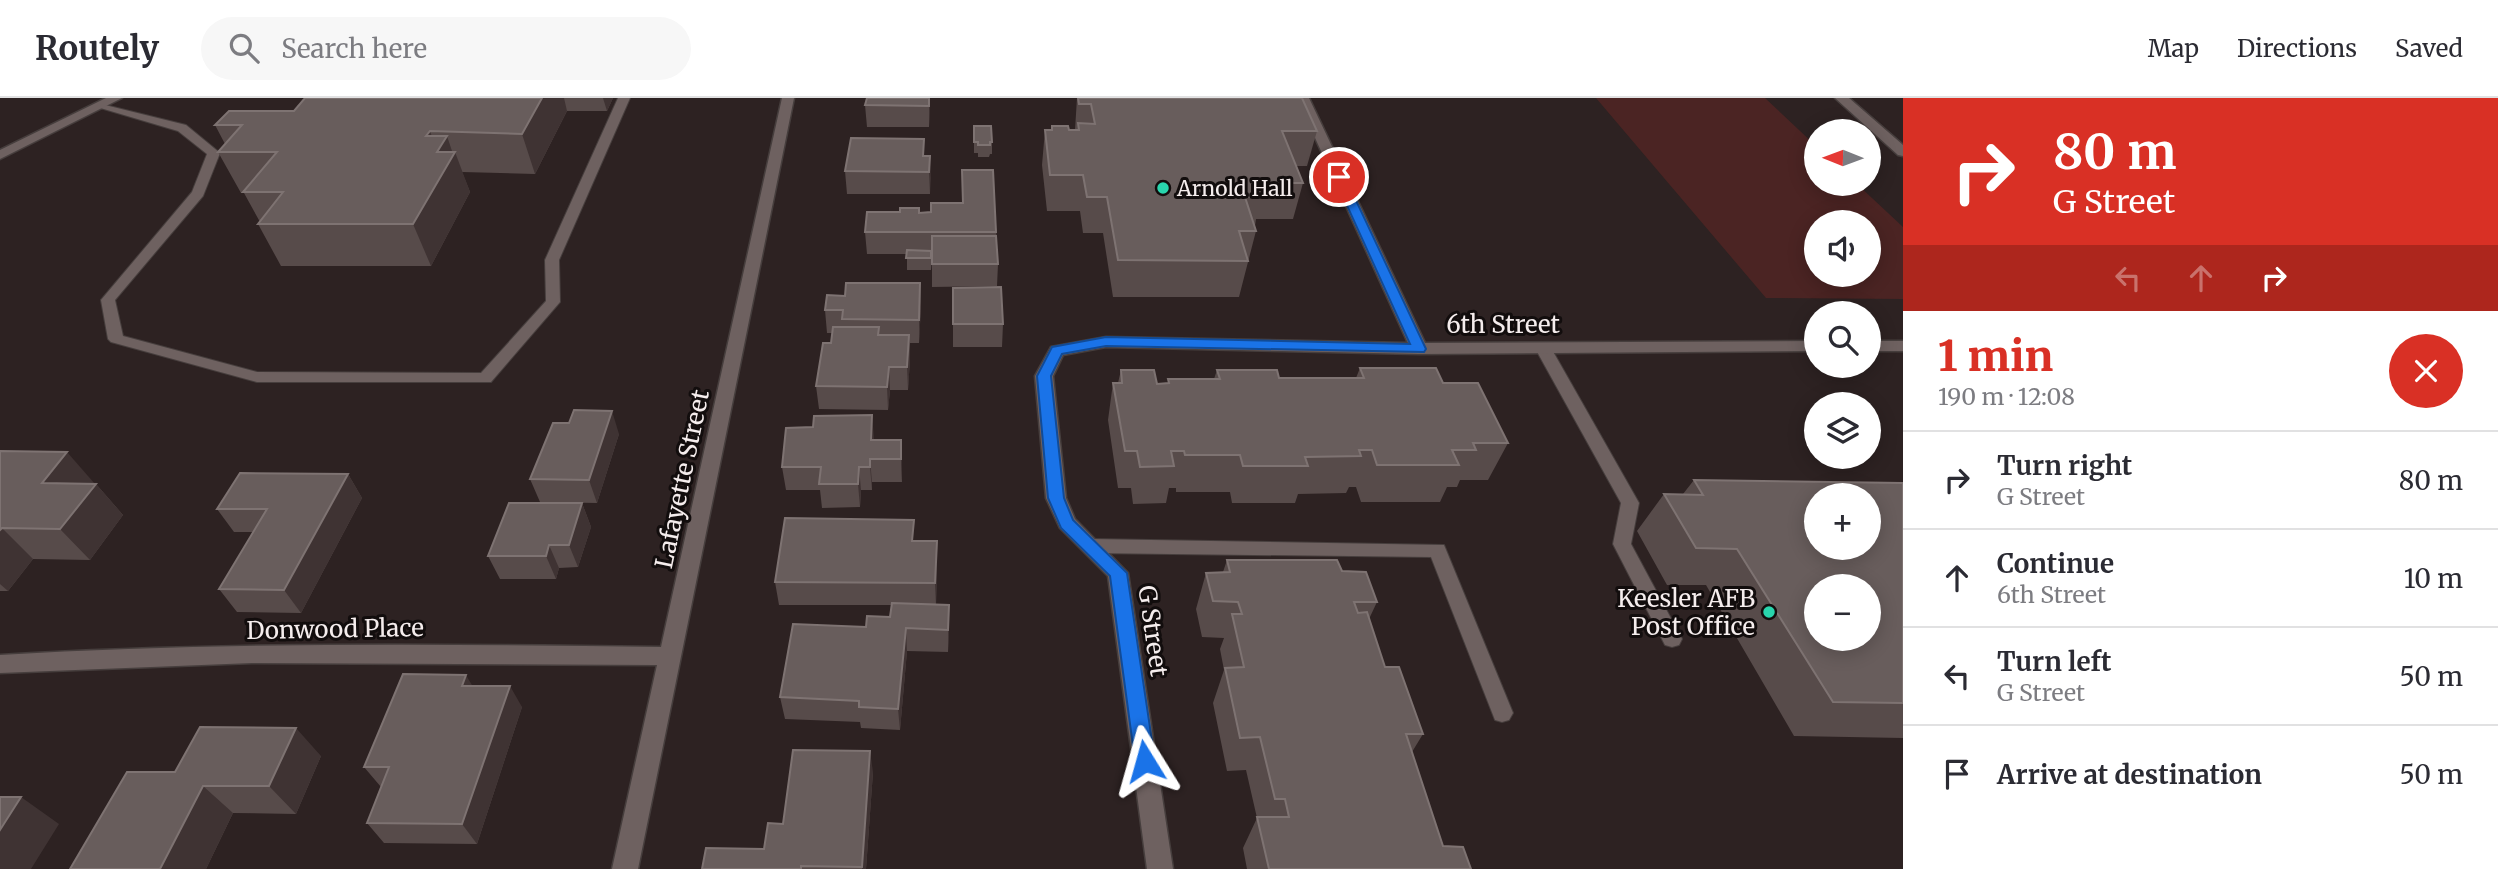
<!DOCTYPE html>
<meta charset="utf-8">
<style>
body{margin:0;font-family:Merriweather,serif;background:#f7f7f7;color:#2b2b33;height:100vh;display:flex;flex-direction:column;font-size:26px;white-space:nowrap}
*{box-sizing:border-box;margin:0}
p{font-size:23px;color:#7c7c81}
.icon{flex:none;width:38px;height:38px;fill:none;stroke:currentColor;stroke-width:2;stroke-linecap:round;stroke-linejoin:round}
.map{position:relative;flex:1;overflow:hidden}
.drawer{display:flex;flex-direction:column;background:#fff;width:595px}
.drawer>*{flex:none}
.guide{background:#d93025;color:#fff;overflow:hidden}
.needle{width:46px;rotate:271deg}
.tools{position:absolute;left:1804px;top:21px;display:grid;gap:14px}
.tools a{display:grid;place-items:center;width:77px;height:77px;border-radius:50%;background:#fff;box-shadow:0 4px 18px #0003;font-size:35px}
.pin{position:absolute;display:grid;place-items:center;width:60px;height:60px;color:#fff;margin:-30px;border:4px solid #fff;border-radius:50%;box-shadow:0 2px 7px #0007}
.me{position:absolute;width:77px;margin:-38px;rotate:352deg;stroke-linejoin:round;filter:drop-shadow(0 0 5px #0008)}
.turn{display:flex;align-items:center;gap:24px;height:147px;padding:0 35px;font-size:32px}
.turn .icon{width:91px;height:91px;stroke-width:2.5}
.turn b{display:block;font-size:49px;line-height:60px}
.lanes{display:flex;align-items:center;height:66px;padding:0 35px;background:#0003;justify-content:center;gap:35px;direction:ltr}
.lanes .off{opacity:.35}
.round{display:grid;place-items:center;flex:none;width:74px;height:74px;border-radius:37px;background:#f7f7f7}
.summary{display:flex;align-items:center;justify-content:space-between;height:119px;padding:0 35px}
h1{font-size:42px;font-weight:800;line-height:52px;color:#d93025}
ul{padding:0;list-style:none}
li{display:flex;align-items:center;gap:21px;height:98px;padding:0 35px;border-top:2px solid #e1e1e2}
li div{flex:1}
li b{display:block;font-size:26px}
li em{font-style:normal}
header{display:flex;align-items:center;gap:42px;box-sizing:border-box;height:98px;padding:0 35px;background:#fff;border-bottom:2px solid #e1e1e2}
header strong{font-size:33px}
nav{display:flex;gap:38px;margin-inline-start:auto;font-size:24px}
.search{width:490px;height:63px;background:#f7f7f7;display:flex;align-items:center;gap:18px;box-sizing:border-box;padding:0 24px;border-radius:38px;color:#7c7c81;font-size:26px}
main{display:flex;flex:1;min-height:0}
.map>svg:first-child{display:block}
.green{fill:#4b2423;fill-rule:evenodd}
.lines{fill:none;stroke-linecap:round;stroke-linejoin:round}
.service-casing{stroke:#463e3d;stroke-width:2}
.minor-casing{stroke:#463e3d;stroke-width:3}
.tertiary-casing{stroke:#463e3d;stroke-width:3}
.service{fill:#6e6160;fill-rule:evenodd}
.minor{fill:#6e6160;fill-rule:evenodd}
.tertiary{fill:#6e6160;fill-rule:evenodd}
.wall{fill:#574b4a}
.shaded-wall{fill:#3f3333}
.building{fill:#685d5c;stroke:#7e7372;stroke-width:2;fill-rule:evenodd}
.route{fill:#1a73e8;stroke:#114b97;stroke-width:2}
.poi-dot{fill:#29d5ad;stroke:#120d0d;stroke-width:2.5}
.labels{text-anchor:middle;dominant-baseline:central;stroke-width:6;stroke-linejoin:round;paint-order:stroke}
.far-poi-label{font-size:21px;fill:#f5eded;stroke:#120d0d;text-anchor:start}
.street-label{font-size:24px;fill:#f5eded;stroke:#120d0d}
.poi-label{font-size:24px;fill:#f5eded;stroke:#120d0d;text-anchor:end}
</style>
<header>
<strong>Routely</strong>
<div class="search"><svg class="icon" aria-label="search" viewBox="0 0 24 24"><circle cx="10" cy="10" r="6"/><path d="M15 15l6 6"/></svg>Search here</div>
<nav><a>Map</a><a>Directions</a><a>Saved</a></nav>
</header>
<main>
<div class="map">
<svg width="1903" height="771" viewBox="0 0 1903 771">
<rect width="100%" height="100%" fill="#2d2222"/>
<path class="green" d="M1596,0H1765L1816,48V86H1857L1903,129V201L1766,200ZM1816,124H1869V177H1816Z"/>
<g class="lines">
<g class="service-casing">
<path id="service" d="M618,0H630L559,162L560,204L491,284H257L111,244L108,241L101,202L192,94L207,56L178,33L97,9V5L186,27L220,55L203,98L115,202L123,238L257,274L481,275L546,203L545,162Z
M1543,245L1551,250L1639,405L1631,446L1682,541L1679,547L1672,549L1665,547L1613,446L1621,405L1535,250Z
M1091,441L1444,447L1513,615L1509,622L1502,624L1495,622L1431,459L1091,455L1084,453L1082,448L1084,443Z"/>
</g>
<g class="minor-casing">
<path id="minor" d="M782,0H794L638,771H612L657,567L252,565L0,575V557C220,544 440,546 661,549Z
M1297,0H1309L1425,245L1816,243V253L1419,256L1106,249L1063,257L1053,278L1066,400L1075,421L1128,475L1173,771H1147L1108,478L1060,430L1046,400L1035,278L1051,249L1106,239L1408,245Z
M1869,243H1903V253H1869Z"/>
</g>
<g class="tertiary-casing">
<path id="tertiary" d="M106,0H122L0,61V52Z
M1835,0H1849L1903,47V58L1898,57Z"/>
</g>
<use href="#service" class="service"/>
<use href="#minor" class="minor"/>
<use href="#tertiary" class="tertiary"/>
</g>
<path class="wall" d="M305,0H613L607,13H567L535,76L462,74L470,94L431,168H281L258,126L260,124L244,95H241L218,54L225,46L215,27L294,13Z
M930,0L929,29H867L865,7Z
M1077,0H1302L1317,33L1307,68H1296L1303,85L1293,121H1256L1255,128L1256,133L1239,199H1113L1103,135H1083L1080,113H1047L1042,67L1045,32H1051L1052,28L1069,32H1075Z
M974,28L992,44V56H990L989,59H978V55H974Z
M925,58H930V96H847L845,73Z
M962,72H993L998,166L997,188L932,189V157L931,172H907V156H867L865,134L920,115L931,114L962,105Z
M920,185L921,208L919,245H910V261L908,292H890L888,312L819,311L816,288L831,245L832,235H827L825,212L845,198Z
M953,190L1003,226L1002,249H953Z
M1360,270L1443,285L1508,345L1488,382H1460L1457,389H1447L1440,404H1361L1356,389H1349L1346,395L1298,396L1295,405H1232L1230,394H1176V390H1169L1166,405L1133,406L1131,390H1118L1108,322L1113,285H1118L1121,272L1157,286L1168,285V281H1214L1217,272L1279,280H1356Z
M813,329L874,342H901L902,384H872V392H861L860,409L822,410L820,392H786L782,369Z
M619,336L597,405L540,404L530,381Z
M0,353L96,386L123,417L90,462L33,461L8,493H0Z
M348,376L362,400L301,515L237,514L219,491L254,434H234L217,411Z
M1694,382L1903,385V640L1794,638L1706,487H1667L1637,433L1664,396H1683Z
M582,405L591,429L578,469L559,470L556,481H500L488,458Z
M914,443L937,466L936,507L949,529L948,554L907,553L900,632L861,630L860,624L785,621L780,599L866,529L890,519L891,507H779L775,484Z
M1227,462L1342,473L1377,504L1369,521L1385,569L1423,636L1412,654L1443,748L1471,771H1247L1243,750L1257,720L1246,672L1227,673L1213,605L1224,572L1220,551L1224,540L1202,539L1196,511L1206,475L1223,474Z
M472,588L522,609L477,746L384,745L367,725L381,689L364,669Z
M321,658L296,716L233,715L206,771H70L175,674Z
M873,674L866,771H702L764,751L783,726Z"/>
<path class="shaded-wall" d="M542,0H564L567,13L535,76L522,36Z
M603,0H613L607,13Z
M929,0H930V10L929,29Z
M430,33L437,53L447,38L453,56L455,54L470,94L431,168L413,126L426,38Z
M930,58L931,80L930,96L929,74Z
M920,185L921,208L919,245V222Z
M909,237L910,261L908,292L907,269Z
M889,269L890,292L888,312L887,289Z
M612,313L619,336L597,405L589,382Z
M872,317L874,340L873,361L871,342Z
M901,342L902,365V384L901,361Z
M67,354L95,386L42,385Z
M870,361L872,384V392L870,369Z
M859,369L861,392L860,409L858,386Z
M348,376L362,400L301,515L284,492Z
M96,386L123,417L90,462L60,431Z
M582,405L591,429L578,469L569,447Z
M2,430L33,461L8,493L0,486V432Z
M937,443V466L936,508L935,485Z
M549,447L559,470L556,481L546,458Z
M949,507V529L948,554V532Z
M906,530L907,553L900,632L898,611Z
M466,577L479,599L462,588Z
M510,588L522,609L477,746L462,726Z
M296,630L321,658L296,716L269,688Z
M870,653L873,674L866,771H862Z
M203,688L233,715L206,771H160Z
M21,699L59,726L31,771H0V732Z"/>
<path class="building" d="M305,0H542L522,36L430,33L426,38H447L437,54H455L413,126H258L283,94H243L277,54H218L242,27H215L229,13H294Z
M867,0H929V8L865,7Z
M1078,0H1302L1317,33H1282L1303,85H1257L1262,99H1245L1256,133H1239L1248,163L1118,162L1107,99H1087L1083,77H1050L1045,32H1052V28H1068L1069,32H1079L1078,25L1095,26L1091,6H1079Z
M974,28H991L992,44H990V47H978V44H974Z
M851,40L924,41L923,58H930L929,74L845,73Z
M962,72H993L996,134H865L867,114H900V110H919V115L931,114V105H963Z
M932,138H996L998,166H932Z
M907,152L931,153V160H906Z
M846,185H920L919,222L842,221L843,212H825L827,197L845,198Z
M1001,189L1003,226H953V190Z
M833,229H879L878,237H909L907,269H889L887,289L816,288L823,245H831Z
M1360,270H1436L1443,285H1478L1508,345H1473L1476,352H1452L1459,367H1377L1372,352H1359L1361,358L1305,359L1308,368H1243L1240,357H1185L1184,353H1171L1174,368L1140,369L1137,353H1125L1113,285H1122L1121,272H1154L1157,286L1169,285L1168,281H1220L1217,272H1277L1279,280H1364Z
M574,312L612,313L589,382L530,381L553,325H569Z
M872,317L871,342H901V361H870V369H859L858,386H819L821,369H782L786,330L813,329L814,318Z
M0,353L67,354L42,385L96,386L60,431L2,430L0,432Z
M240,375L348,376L284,492L219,491L267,411H217Z
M1694,382L1903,385V605L1833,604L1737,451L1696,450L1664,396L1703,397ZM1816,397H1869V450H1816ZM1816,488H1869V541H1816Z
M509,405H582L569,447H549L546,458H488Z
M785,420L914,422L912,443H937L935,485L775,484Z
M1227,462H1337L1342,473L1366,474L1377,504H1354L1358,515L1367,514L1385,569H1399L1423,636H1406L1443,748L1463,749L1471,771H1269L1257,719H1289L1285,701H1275L1260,639L1240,640L1225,570L1244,569L1232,516H1242L1238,504L1213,503L1206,475L1230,474Z
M892,505L949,507L948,532L906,530L898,611L859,609V603L780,599L793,526L866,529L867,518L890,519Z
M403,576L466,577L462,588H510L462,726L367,725L389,669H364Z
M200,629L296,630L269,688H203L160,771H70L127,674H175Z
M793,652L870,653L862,769L801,768V771H702L706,750L764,751L768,725L783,726Z
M0,699H21L0,732Z"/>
<path class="route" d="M1339,75L1345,79L1426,251L1424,254L1106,248L1062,256L1051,278L1064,400L1073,422L1127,475L1155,663L1152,670L1145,672L1138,670L1135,663L1110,478L1061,430L1048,400L1037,278L1052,249L1106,239L1410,246L1334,79Z"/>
<g class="poi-dot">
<circle cx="1163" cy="90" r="7"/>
<circle cx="1769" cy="514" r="7"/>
</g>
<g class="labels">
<g class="far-poi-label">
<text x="1177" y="90">Arnold Hall</text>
</g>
<g class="street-label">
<text x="1503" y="226">6th Street</text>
<text transform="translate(682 381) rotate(-78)">Lafayette Street</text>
<text transform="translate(335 531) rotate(-1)">Donwood Place</text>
<text transform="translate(1153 533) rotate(82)">G Street</text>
</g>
<g class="poi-label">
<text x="1755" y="500">Keesler AFB<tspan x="1755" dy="28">Post Office</tspan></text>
</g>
</g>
</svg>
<div class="tools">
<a><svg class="needle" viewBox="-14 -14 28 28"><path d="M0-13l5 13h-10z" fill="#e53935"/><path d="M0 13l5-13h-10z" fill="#7c7c81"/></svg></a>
<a><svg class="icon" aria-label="sound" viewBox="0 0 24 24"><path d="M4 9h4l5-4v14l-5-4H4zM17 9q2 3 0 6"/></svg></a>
<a><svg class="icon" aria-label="search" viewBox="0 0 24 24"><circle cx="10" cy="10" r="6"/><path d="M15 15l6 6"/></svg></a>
<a><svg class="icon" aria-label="layers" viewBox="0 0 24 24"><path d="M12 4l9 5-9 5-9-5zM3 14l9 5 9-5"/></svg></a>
<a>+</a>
<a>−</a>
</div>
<div class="pin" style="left:1339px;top:79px;background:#d93025"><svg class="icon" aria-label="arrive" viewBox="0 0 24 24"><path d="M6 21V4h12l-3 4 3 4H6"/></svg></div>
<svg class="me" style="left:1145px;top:663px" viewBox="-20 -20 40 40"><path d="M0-17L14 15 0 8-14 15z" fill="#1a73e8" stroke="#fff" stroke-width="4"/></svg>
</div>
<section class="drawer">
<div class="guide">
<div class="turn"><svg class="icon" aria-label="right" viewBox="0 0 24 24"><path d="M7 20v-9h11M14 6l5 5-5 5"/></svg><div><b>80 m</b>G Street</div></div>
<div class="lanes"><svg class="icon off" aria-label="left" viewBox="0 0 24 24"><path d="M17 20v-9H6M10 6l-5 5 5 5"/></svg><svg class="icon off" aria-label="ahead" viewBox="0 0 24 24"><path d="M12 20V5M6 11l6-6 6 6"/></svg><svg class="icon" aria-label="right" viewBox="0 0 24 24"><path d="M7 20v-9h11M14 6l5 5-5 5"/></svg></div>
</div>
<div class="summary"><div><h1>1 min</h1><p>190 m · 12:08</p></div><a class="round" style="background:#d93025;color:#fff"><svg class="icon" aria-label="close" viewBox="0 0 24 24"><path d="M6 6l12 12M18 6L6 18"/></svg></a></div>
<ul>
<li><svg class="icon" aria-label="right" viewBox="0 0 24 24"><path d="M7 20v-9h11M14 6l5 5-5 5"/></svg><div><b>Turn right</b><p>G Street</p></div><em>80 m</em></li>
<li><svg class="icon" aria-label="ahead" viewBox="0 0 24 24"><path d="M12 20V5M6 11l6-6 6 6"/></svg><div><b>Continue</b><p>6th Street</p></div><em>10 m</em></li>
<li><svg class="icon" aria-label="left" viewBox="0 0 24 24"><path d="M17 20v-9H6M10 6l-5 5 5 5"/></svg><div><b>Turn left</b><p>G Street</p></div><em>50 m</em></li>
<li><svg class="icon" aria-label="arrive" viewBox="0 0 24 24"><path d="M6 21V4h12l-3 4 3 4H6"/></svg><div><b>Arrive at destination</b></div><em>50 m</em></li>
</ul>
</section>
</main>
